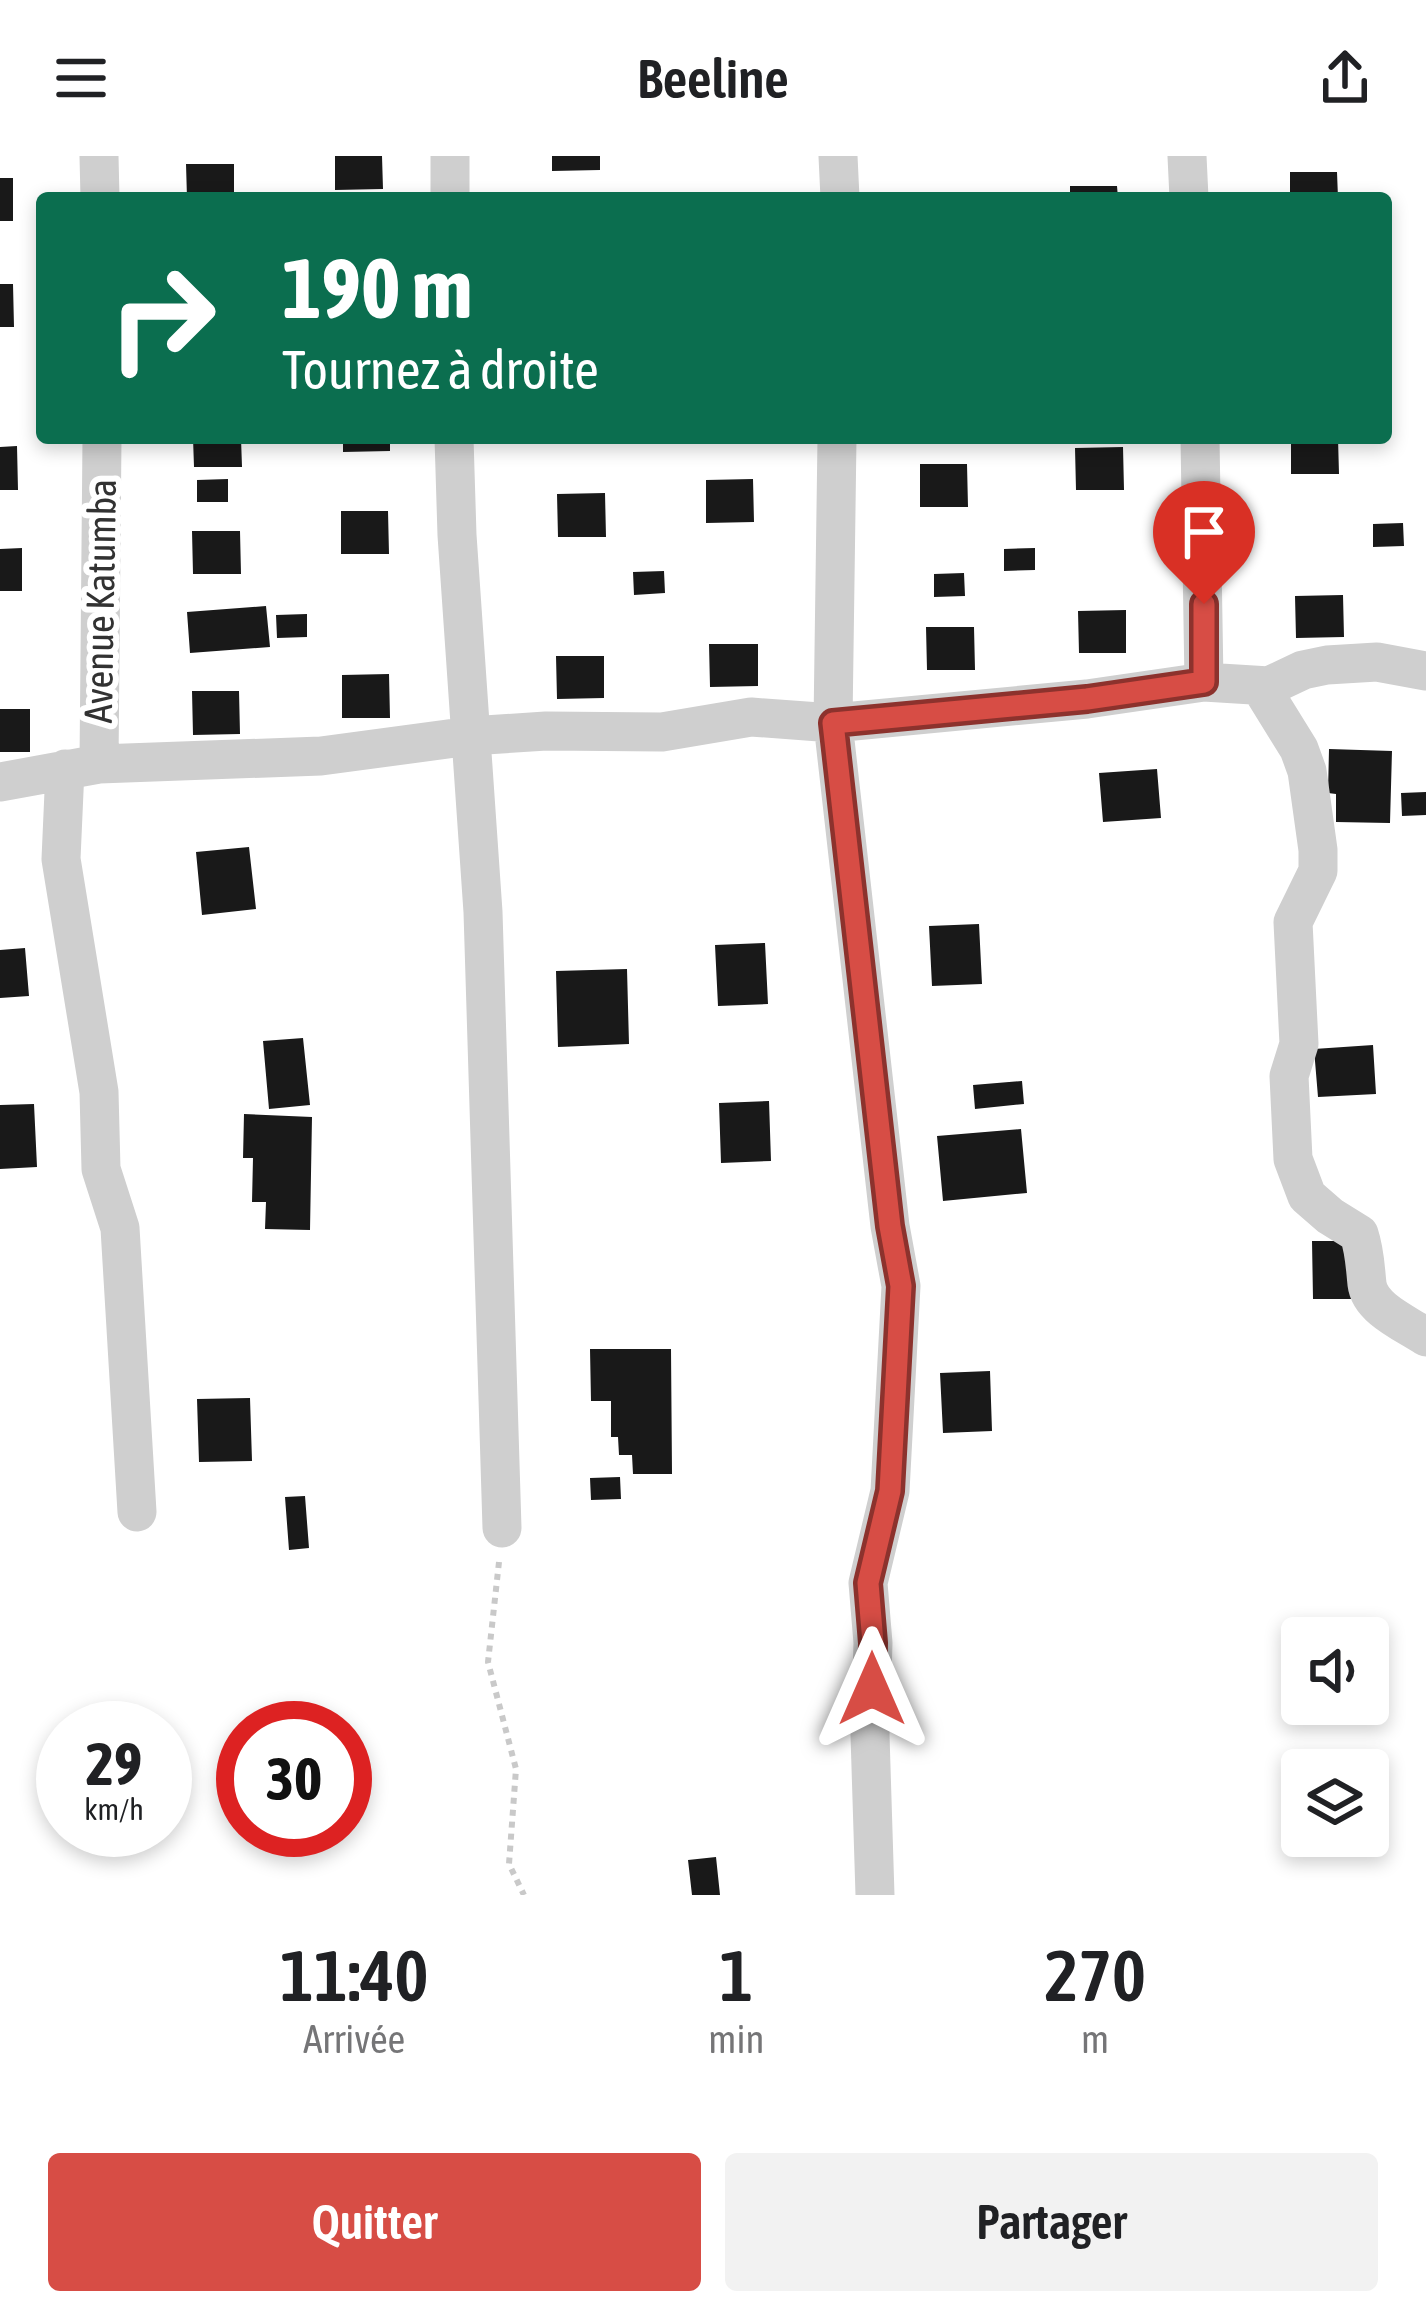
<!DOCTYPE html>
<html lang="fr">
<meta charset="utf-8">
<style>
body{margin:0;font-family:"Asap Condensed",sans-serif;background:#f2f2f2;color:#202124;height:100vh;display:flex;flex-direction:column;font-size:45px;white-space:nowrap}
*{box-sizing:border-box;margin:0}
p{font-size:39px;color:#757577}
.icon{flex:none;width:66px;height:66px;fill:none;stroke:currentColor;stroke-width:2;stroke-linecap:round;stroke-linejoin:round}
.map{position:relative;height:1739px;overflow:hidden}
.sheet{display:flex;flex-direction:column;background:#fff;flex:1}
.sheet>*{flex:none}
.guide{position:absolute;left:36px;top:36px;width:1356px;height:252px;border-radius:12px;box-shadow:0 6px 18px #0003;background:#0b6e4f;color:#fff;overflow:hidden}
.controls{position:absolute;left:1281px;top:1461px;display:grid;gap:24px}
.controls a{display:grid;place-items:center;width:108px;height:108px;border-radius:12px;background:#fff;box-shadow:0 6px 18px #0003;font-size:60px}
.speed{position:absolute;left:36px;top:1545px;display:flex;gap:24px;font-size:60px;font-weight:700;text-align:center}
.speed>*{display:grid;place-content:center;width:156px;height:156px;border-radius:50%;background:#fff;box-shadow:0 6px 18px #0003;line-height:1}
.speed small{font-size:30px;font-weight:400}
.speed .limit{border:18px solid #d22;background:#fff;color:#111}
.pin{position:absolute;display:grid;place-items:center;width:102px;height:102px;color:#fff;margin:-123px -51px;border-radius:50% 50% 50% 0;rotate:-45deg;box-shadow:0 0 12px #0007}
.pin .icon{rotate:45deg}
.me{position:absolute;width:132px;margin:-66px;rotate:0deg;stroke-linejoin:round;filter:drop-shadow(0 0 9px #0008)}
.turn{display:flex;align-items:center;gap:42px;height:252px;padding:0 48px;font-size:54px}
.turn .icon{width:156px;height:156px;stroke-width:2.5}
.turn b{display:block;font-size:84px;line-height:102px}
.eta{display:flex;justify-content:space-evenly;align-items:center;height:204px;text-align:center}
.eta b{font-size:72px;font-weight:600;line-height:84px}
.primary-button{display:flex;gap:24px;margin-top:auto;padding:24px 48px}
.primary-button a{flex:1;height:138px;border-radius:12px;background:#d74d45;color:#fff;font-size:48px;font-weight:600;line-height:138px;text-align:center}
.primary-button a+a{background:#f2f2f2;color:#202124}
header{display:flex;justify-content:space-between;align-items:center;height:156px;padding:0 48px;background:#fff;font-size:54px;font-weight:600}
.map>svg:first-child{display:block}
.building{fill:#191919}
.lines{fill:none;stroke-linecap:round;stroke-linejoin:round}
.path{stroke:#c9c9c9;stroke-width:6;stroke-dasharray:6 6;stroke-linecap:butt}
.minor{stroke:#cfcfcf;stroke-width:39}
.route-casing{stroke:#8c322d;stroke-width:30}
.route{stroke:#d74d45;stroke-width:21}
.labels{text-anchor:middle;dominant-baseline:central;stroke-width:12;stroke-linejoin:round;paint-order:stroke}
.street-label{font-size:39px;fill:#323232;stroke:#fff}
</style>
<header><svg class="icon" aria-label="menu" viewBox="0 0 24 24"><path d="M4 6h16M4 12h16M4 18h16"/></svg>Beeline<svg class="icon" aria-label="share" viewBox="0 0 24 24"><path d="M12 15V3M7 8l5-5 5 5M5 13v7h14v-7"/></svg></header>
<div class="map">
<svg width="1426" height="1739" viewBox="0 0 1426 1739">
<rect width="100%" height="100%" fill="#fff"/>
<path class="building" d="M335,0H382L383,33L335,34Z
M552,0H600V14L552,15Z
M186,8H234V42H187Z
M1290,16H1337L1338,42H1290Z
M0,22H13V65H0Z
M1070,30H1117L1118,42H1070Z
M0,128H13L14,171H0Z
M193,282H241L242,311H194Z
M343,282H390V295L343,296Z
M1291,282H1338L1339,318H1291Z
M17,290L18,334H0V291Z
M1123,291L1124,334H1076L1075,292Z
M920,308H967L968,351H920Z
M228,323V346H197V324Z
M753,323L754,366L706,367V324Z
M605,337L606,381H558L557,338Z
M341,355H388L389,398H341Z
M1403,367L1404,390L1373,391V368Z
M192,375H240L241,418H193Z
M22,392V435H0V393Z
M1035,392V414L1004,415V393Z
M664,415L665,437L634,439L633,416Z
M964,417L965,440L934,441V418Z
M1343,439L1344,481L1296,482L1295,440Z
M266,450L270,491L190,497L187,456Z
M1126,454V497H1079L1078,455Z
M307,458V481L277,482L276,459Z
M926,471H974L975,514H927Z
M709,488H758V530L710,531Z
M556,500H604V542L557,543Z
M389,518L390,562H342V519Z
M192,535H239L240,578L193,579Z
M0,553H30V596H0Z
M1329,593L1392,595L1390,667L1336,666V638L1328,637Z
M1157,613L1161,662L1103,666L1099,617Z
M1426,636V659L1402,660L1401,637Z
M249,691L256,753L202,759L196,696Z
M979,768L982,828L932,830L929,770Z
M765,787L768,848L718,850L715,789Z
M25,792L29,840L0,842V794Z
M627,813L629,888L558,891L556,815Z
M303,882L310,949L269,953L263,885Z
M1373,889L1376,938L1318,941L1314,893Z
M1022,925L1024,948L975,953L973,929Z
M769,945L771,1005L721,1007L719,947Z
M34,948L37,1011L0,1013V949Z
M244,958L312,961L310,1074L265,1073L266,1046H252L253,1002H243Z
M1021,973L1027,1037L943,1045L937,980Z
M1312,1085H1353L1354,1143H1313Z
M590,1193H671L672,1318H633L632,1299H619L618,1281H611V1245H591Z
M990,1215L992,1275L943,1277L940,1217Z
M250,1242L252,1305L199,1306L197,1243Z
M620,1321L621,1343L591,1344L590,1322Z
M305,1340L309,1392L289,1394L285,1341Z
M716,1701L720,1739H692L688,1704Z"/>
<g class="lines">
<path class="path" d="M499,1406L488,1506L516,1613L509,1708L524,1739"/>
<path class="minor" d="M99,0L100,42
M450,0V42
M838,0L840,42
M1187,0L1189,42
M454,282L457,379L483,756L502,1372
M837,282L833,567L890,1070L901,1130L890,1335L868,1427L873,1487L870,1579L875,1739
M1200,282L1204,526
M1260,530L1299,593L1307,615L1318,694V715L1293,766L1299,888L1289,920L1293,1003L1307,1040L1330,1060L1359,1078C1365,1096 1365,1110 1367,1128C1370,1153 1407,1168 1426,1181
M99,608L102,282
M65,613L61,703L99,936L101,1013L120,1072L137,1356
M0,626L99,608L321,600L470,580L546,575L662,576L751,561L833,567L1087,543L1204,526L1269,530L1303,514L1327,509L1377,506L1426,515"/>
</g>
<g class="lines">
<g class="route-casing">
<path id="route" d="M872,1533L873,1487L868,1427L890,1335L901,1130L890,1070L833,567L1087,543L1204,526V448"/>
</g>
<use href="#route" class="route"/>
</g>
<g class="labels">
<g class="street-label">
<text transform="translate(100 445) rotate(-89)">Avenue Katumba</text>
</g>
</g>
</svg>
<div class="controls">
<a><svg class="icon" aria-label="sound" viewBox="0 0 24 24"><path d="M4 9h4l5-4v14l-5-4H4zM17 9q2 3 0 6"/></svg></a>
<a><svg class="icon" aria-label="layers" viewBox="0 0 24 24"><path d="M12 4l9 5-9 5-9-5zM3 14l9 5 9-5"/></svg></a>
</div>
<div class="speed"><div>29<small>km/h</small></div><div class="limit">30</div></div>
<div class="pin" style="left:1204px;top:448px;background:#d93025"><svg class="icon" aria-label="arrive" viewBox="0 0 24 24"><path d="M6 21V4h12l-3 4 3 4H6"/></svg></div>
<svg class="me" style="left:872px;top:1533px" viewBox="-20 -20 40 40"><path d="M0-17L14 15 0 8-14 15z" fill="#d74d45" stroke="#fff" stroke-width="4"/></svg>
<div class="guide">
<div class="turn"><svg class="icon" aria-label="right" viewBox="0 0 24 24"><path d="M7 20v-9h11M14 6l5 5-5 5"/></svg><div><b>190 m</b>Tournez à droite</div></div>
</div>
</div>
<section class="sheet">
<div class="eta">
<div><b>11:40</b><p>Arrivée</p></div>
<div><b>1</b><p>min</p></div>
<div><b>270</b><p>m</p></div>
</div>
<div class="primary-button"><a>Quitter</a><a>Partager</a></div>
</section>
